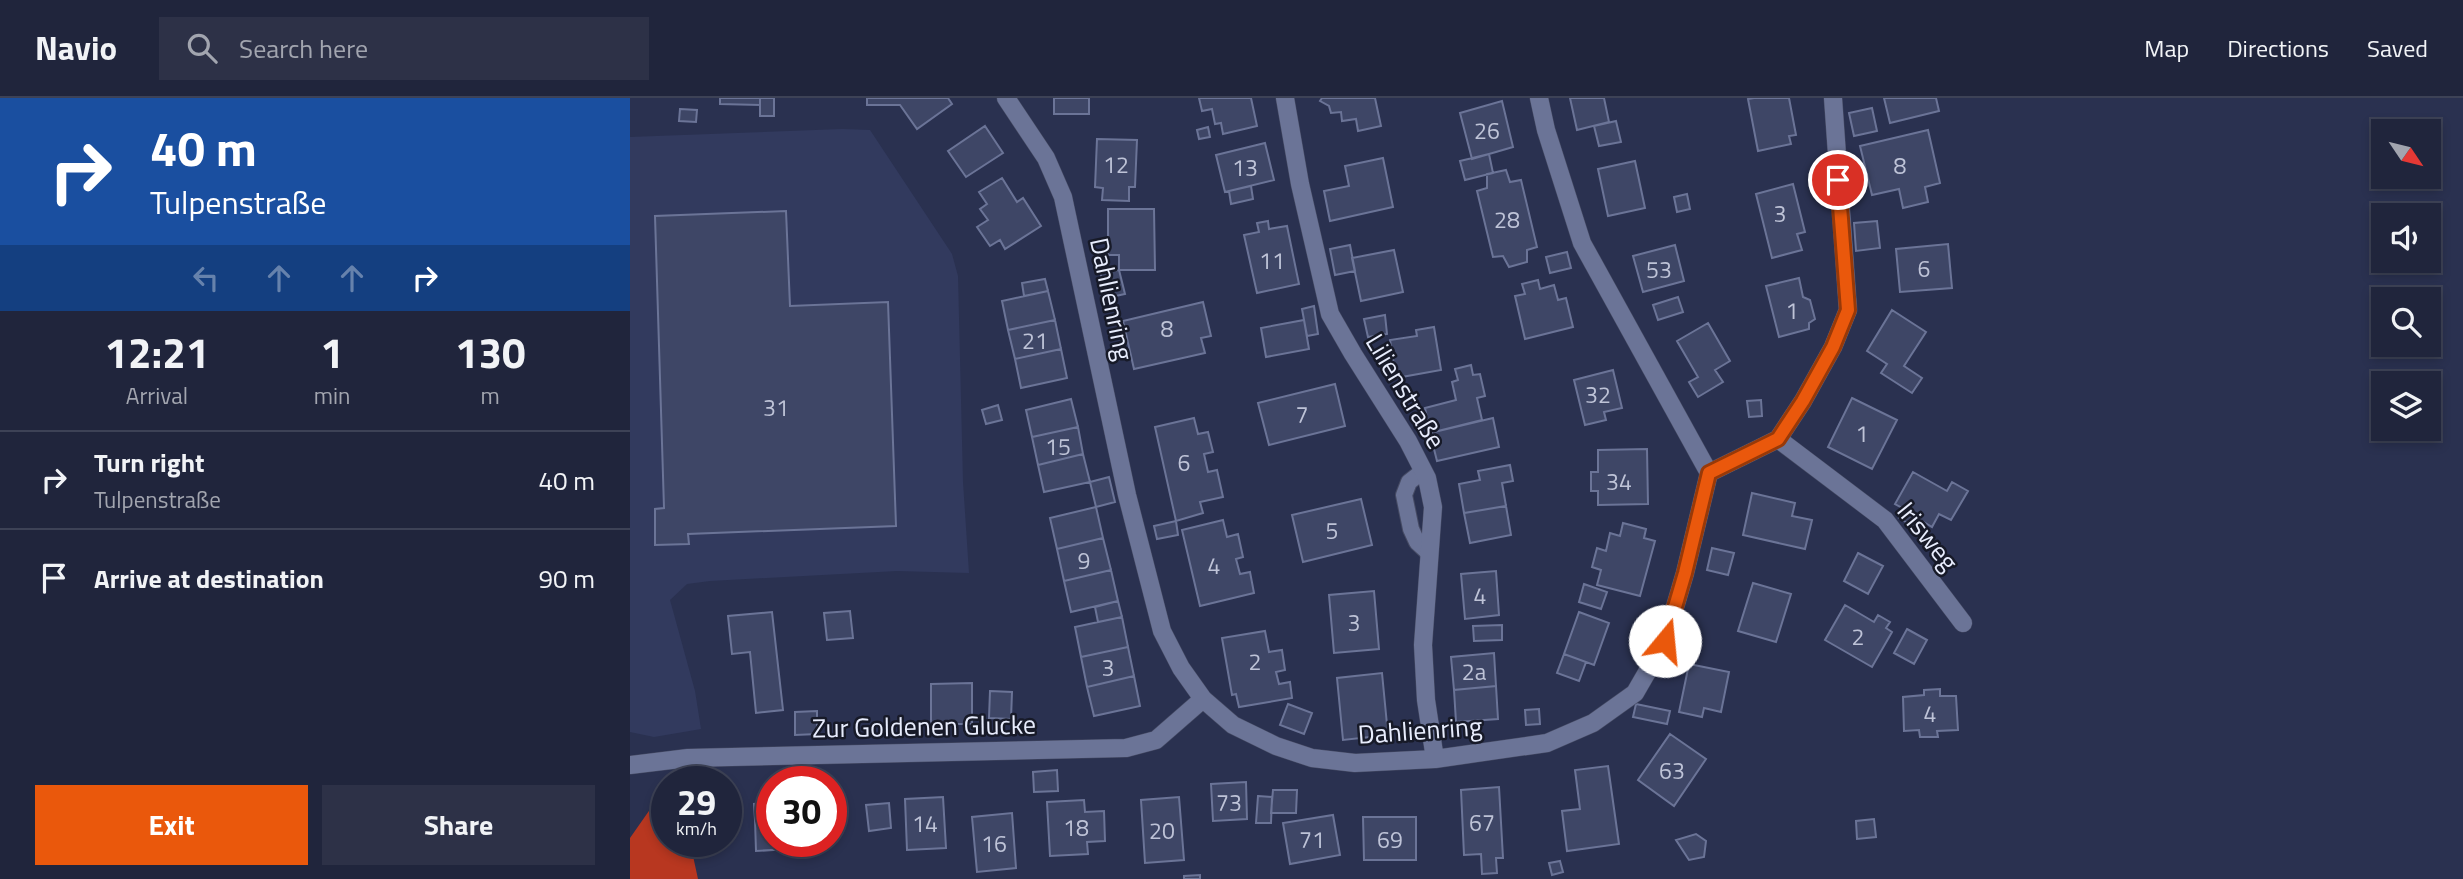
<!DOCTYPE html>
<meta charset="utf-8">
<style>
body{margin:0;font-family:"Titillium Web",sans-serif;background:#2d3147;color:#f1f3f6;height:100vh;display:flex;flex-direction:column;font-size:26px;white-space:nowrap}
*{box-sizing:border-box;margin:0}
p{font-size:23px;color:#a2a5af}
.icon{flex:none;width:38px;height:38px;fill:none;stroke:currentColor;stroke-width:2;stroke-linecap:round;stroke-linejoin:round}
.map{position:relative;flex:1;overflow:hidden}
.panel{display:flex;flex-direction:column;background:#20253c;width:630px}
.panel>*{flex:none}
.banner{background:#1a4fa0;color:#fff;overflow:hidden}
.needle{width:46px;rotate:125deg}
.fabs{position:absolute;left:1741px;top:21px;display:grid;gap:14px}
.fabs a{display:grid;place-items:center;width:70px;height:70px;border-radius:0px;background:#20253c;box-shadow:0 4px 10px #0003,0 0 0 2px #3d4256;font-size:35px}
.speed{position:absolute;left:21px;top:668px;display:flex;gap:14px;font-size:35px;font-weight:700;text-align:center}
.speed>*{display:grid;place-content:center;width:91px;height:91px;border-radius:50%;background:#20253c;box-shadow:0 4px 10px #0003,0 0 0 2px #3d4256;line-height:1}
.speed small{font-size:18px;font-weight:400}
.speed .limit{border:10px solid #d22;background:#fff;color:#111}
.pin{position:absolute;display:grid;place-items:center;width:60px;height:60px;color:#fff;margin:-30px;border:4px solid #fff;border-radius:50%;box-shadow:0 2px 7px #0007}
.me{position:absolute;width:77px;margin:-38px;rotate:17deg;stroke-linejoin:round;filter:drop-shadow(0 0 5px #0008)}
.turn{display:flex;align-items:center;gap:24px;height:147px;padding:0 35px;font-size:32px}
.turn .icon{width:91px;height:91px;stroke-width:2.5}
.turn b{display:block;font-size:49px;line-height:60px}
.lanes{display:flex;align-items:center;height:66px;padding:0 35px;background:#0003;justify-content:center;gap:35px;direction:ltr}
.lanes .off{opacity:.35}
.eta{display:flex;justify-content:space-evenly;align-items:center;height:119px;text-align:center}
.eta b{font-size:42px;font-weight:700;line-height:49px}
.button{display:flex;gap:14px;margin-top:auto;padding:14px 35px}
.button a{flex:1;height:80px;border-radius:0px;background:#ea580c;color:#fff;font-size:28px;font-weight:700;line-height:80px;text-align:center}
.button a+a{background:#2d3147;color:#f1f3f6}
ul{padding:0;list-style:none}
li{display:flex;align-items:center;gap:21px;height:98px;padding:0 35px;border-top:2px solid #3d4256}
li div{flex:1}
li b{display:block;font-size:26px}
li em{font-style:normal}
header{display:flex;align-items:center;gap:42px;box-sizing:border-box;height:98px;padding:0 35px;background:#20253c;border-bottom:2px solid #3d4256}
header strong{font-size:33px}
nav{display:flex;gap:38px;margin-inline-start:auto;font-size:24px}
.search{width:490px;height:63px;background:#2d3147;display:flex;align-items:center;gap:18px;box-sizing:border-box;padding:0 24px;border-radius:0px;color:#a2a5af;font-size:26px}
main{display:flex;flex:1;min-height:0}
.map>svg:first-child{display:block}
.built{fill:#323a5e}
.forest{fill:#b83720}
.building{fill:#3e4666;stroke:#6b7497;stroke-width:2}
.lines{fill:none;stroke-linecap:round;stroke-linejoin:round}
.service-casing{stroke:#464b64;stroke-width:18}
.minor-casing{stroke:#464b64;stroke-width:19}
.service{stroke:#6b7497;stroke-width:16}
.minor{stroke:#6b7497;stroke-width:18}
.route-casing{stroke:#983908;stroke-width:18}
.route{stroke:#ea580c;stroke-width:12}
.labels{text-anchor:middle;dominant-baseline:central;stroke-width:5;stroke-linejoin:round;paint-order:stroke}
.number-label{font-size:23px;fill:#bec3d7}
.street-label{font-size:26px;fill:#e8edfd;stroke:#171a28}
</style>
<header>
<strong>Navio</strong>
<div class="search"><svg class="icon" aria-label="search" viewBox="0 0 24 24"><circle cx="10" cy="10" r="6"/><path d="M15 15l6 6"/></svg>Search here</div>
<nav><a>Map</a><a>Directions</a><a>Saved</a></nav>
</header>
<main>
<section class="panel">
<div class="banner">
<div class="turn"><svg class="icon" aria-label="right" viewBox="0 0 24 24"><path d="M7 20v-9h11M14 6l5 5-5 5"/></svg><div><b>40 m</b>Tulpenstraße</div></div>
<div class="lanes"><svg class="icon off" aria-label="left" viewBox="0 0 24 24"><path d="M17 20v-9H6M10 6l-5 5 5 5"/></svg><svg class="icon off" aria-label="ahead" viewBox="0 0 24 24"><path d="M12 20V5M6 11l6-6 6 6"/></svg><svg class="icon off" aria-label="ahead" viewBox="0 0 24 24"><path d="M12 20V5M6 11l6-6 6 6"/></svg><svg class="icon" aria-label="right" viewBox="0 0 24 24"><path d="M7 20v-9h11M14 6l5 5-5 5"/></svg></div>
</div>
<div class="eta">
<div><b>12:21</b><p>Arrival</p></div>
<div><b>1</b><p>min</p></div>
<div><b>130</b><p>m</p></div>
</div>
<ul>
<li><svg class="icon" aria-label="right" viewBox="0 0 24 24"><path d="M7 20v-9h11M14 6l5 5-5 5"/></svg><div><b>Turn right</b><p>Tulpenstraße</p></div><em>40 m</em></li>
<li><svg class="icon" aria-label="arrive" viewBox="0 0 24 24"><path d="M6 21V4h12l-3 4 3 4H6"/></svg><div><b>Arrive at destination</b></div><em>90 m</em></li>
</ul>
<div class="button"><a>Exit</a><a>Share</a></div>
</section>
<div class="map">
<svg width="1833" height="781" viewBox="0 0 1833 781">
<rect width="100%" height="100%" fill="#2a3150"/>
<path class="built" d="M212,31L240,32L322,156L328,178L333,384L339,475L267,473L80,483L57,486L40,502L65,593L71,631L24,639L0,634V39Z"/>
<path class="forest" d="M28,700L37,701V744H60L68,781H0V740Z"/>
<path class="building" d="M90,0H130V7L90,6Z
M130,0H144V18H130Z
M237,0H318L322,6L287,31L270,7H237Z
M424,0H459V16H424Z
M569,0H621L627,28L593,36L591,25L585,26L582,11L572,13Z
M692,0H745L751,28L728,33L726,21L712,23L711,14L701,15L699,8L690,3Z
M940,0H974L979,24L947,32Z
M1124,0H1159L1166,37L1159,38L1161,46L1128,53L1118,1Z
M1254,0H1306L1309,13L1260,25Z
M872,3L883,49L842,61L830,15Z
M1242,10L1247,33L1224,38L1219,15Z
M50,11L67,12L66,24L49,23Z
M986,23L991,44L969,48L964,28Z
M355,28L373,55L336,79L318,53Z
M578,29L580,39L569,41L567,32Z
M1298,32L1310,85L1295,89L1298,104L1273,110L1269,91L1242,97L1230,48Z
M467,41L507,42L505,89H499V103L472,102L473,90L465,89Z
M635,45L644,82L595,94L586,57Z
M859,56L863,75L835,82L830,63Z
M753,60L763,109L700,123L694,93L719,88L715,68Z
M1005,63L1015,110L978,118L968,71Z
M876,72L880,84L891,82L907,149L897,152V164L879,169L873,158L863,159L847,93L857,90V76Z
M372,80L387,104L393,100L411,128L375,151L370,142L360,148L347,129L358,122L350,111L357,106L349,94Z
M1163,86L1175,134L1167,136L1172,152L1142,160L1126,96Z
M621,88L623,101L601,106L599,93Z
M1057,96L1060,111L1047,114L1044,99Z
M478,111H524L525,172H489V157H478Z
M156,113L160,208L258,204L266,428L58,436L59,446L25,447V411L34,410L25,118Z
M638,123L639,131L657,128L669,186L627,195L614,137L629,134L627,125Z
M1247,123L1250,150L1226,153L1224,125Z
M1318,146L1322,190L1270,194L1266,151Z
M720,147L725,173L705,177L700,151Z
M1045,147L1054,183L1013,194L1003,158Z
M764,152L773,194L731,203L722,160Z
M937,154L941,170L920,175L916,159Z
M489,172L495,196L476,200L470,173Z
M1169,180L1173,199L1180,202L1185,221L1179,225V231L1149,239L1136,188Z
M415,181L418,193L394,198L392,185Z
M908,182L910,191L924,187L928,202L936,200L943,229L895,241L885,198L895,196L892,186Z
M418,193L425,222L378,232L372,203Z
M1048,199L1053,214L1028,222L1023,207Z
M573,204L581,238L571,240L575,255L504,271L493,223Z
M684,208L688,236L677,238L672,211Z
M1262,212L1296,234L1274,268L1292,280L1282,295L1251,275L1257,266L1237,253Z
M755,217L757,236L738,239L734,221Z
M425,222L431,251L385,261L378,232Z
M674,222L679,251L636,259L631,230Z
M1078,225L1100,263L1085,272L1093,284L1068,299L1059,284L1068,279L1047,243Z
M804,229L811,272L766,280L760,242L787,238L786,232Z
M431,251L437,280L391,290L385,261Z
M841,267L843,277L850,276L855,298L847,300L852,322L800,335L795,310L826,302L822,284L828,282L825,271Z
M983,272L992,310L974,314L976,322L955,327L944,282Z
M705,286L715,328L639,347L628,305Z
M1222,300L1267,322L1242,371L1198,349Z
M441,301L448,329L402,339L396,312Z
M1131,302L1132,318L1119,319L1117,303Z
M368,307L372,322L356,326L352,312Z
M564,320L568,336L578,334L583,354L574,356L578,374L587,372L593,399L570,404L573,415L546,423L525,329Z
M863,320L869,349L807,363L800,335Z
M448,329L453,356L408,367L402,339Z
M1017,351L1018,406L968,407V393H961V374H968V352Z
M453,356L460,384L414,394L408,367Z
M880,367L883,383L872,385L876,408L834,415L829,386L850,382L848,373Z
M1283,374L1317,393L1322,384L1338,393L1321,422L1309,416L1302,429L1289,421L1284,429L1269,420L1274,411L1265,406Z
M479,379L485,404L466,409L460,384Z
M1122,395L1165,405L1162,418L1182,422L1175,451L1113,437Z
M731,401L742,447L673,464L662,417Z
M876,408L881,437L840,445L834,415Z
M466,409L473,440L427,451L420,420Z
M593,422L597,439L608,436L613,459L606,461L610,476L620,474L624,495L570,508L552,432Z
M546,423L548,437L527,441L524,428Z
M993,425L1016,431L1014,440L1025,443L1010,498L967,487L971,472L962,469L967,450L976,453L980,435L990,438Z
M473,440L481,472L434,483L427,451Z
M1082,450L1104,455L1098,477L1077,472Z
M1228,455L1253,468L1238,496L1214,483Z
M481,472L488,503L441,514L434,483Z
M866,473L869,517L835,521L831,476Z
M1123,485L1161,496L1146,544L1108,533Z
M954,486L977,494L971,511L949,504Z
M744,493L749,551L704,555L699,497Z
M488,503L492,519L468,524L465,509Z
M1215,507L1244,524L1248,517L1260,524L1256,530L1262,534L1242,569L1195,542Z
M220,513L223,540L197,542L194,515Z
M142,514L153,612L126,615L120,554L102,556L98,518Z
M949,514L979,525L964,567L934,556Z
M492,519L498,549L451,559L445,529Z
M872,527V542L844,543L843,528Z
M1277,531L1297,542L1284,566L1264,555Z
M635,533L639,554L652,552L655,572L646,574L649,586L660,584L662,600L609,609L606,596L602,597L592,540Z
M498,549L504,578L457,589L451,559Z
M864,555L866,588L824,592L821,559Z
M934,556L956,564L949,583L927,575Z
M1059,566L1099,574L1091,614L1074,610L1072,619L1049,614Z
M752,575L758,637L713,642L707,580Z
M504,578L510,608L464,618L457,589Z
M342,585V626H301V586Z
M866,588L868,621L826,624L824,592Z
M1310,591V598H1326L1328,632L1307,633L1308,639H1290L1289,632L1274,633L1273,599L1294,597V592Z
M360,593L382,594L381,621L359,620Z
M658,606L682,615L674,636L650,627Z
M1006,606L1040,613L1037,626L1003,619Z
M909,611L910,626L896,627L895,612Z
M187,613V636L165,637V614Z
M1040,636L1076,661L1044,708L1008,682Z
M978,668L989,746L937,753L932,713L950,711L945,672Z
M427,672L428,693L404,694L403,674Z
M188,673L190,684H165L164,678Z
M616,684L617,721L583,723L581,686Z
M869,689L873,760H866L867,775L852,776L851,756L834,757L831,692Z
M643,692H667L666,715H641Z
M628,698L642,699L641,725H626Z
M313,699L316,750L277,752L275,701Z
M549,699L554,762L515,765L511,702Z
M454,702L455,714L474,713L475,743L457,744L458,756L420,758L417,704Z
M142,704V721L125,722L124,706Z
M259,705L261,730L239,733L236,707Z
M382,715L386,770L347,774L342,719Z
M703,717L710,757L660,766L653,725Z
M733,719H786V762H734Z
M142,721V744H158V751L126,753L125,722Z
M1244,721L1246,739L1227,741L1226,723Z
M1066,736L1076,743L1074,759L1059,762L1046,742Z
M930,763L933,774L922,777L919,765Z
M570,777V781H554V778Z"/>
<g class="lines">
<g class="service-casing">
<path id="service" d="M793,373L779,384L774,397L781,431L787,444L799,455"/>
</g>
<g class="minor-casing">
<path id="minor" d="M376,0L416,60L433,99L497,397L532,533L551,570L573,601L603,627L646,648L682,660L725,665L805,661L917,645L963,625L1005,595L1035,543L1055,475L1079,375L952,145L916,32L909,0
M655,0L670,86L700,216L723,256L778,343L797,380L803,409L793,547L796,602L805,661
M1148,341L1255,422L1333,525
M1079,375L1148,341L1173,303L1203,249L1218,212L1203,0
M0,667L58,660L496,650L526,642L573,601"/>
</g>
<use href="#service" class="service"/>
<use href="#minor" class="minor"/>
</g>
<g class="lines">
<g class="route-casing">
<path id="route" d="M1035,543L1055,475L1079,375L1148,341L1173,303L1203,249L1218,212L1208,82"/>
</g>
<use href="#route" class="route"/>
</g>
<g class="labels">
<g class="number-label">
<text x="857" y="32">26</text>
<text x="486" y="66">12</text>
<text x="1270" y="67">8</text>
<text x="615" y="69">13</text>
<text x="1150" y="115">3</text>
<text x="877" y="121">28</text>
<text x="642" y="162">11</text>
<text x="1294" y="170">6</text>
<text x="1029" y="171">53</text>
<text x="1162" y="212">1</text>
<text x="537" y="230">8</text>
<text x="405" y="242">21</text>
<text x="968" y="296">32</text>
<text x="146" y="309">31</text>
<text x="672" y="316">7</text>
<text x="1232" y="335">1</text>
<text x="428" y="348">15</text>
<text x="554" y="364">6</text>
<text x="989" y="383">34</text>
<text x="702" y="432">5</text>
<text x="454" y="462">9</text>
<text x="584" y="467">4</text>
<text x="850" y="497">4</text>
<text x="724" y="524">3</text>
<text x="1228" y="538">2</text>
<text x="625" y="563">2</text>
<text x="478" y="569">3</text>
<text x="844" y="573">2a</text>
<text x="1300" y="615">4</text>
<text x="1042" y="672">63</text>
<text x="599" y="704">73</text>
<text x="852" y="724">67</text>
<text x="295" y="725">14</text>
<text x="446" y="729">18</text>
<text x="532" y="732">20</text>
<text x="682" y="741">71</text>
<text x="760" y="741">69</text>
<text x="364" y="745">16</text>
</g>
<g class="street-label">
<text transform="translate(482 201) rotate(78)">Dahlienring</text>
<text transform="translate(776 293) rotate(59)">Lilienstraße</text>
<text transform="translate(1298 438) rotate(51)">Irisweg</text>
<text transform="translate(294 628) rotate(-1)">Zur Goldenen Glucke</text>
<text transform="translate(790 632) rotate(-4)">Dahlienring</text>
</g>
</g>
</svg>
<div class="fabs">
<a><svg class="needle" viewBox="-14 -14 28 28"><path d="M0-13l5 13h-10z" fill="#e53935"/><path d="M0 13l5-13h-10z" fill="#a2a5af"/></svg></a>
<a><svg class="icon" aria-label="sound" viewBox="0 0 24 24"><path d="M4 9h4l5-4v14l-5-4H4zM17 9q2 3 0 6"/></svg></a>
<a><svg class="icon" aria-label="search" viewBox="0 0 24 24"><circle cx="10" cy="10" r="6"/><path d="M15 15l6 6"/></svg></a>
<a><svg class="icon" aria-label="layers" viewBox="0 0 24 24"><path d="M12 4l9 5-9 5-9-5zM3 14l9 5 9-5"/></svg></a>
</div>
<div class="speed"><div>29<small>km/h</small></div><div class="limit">30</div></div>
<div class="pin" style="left:1208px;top:82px;background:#d93025"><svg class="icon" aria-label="arrive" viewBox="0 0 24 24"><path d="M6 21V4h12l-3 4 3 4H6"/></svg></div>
<svg class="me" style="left:1035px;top:543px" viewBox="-20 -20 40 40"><circle r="19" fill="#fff"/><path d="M0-13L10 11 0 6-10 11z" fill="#ea580c"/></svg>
</div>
</main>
